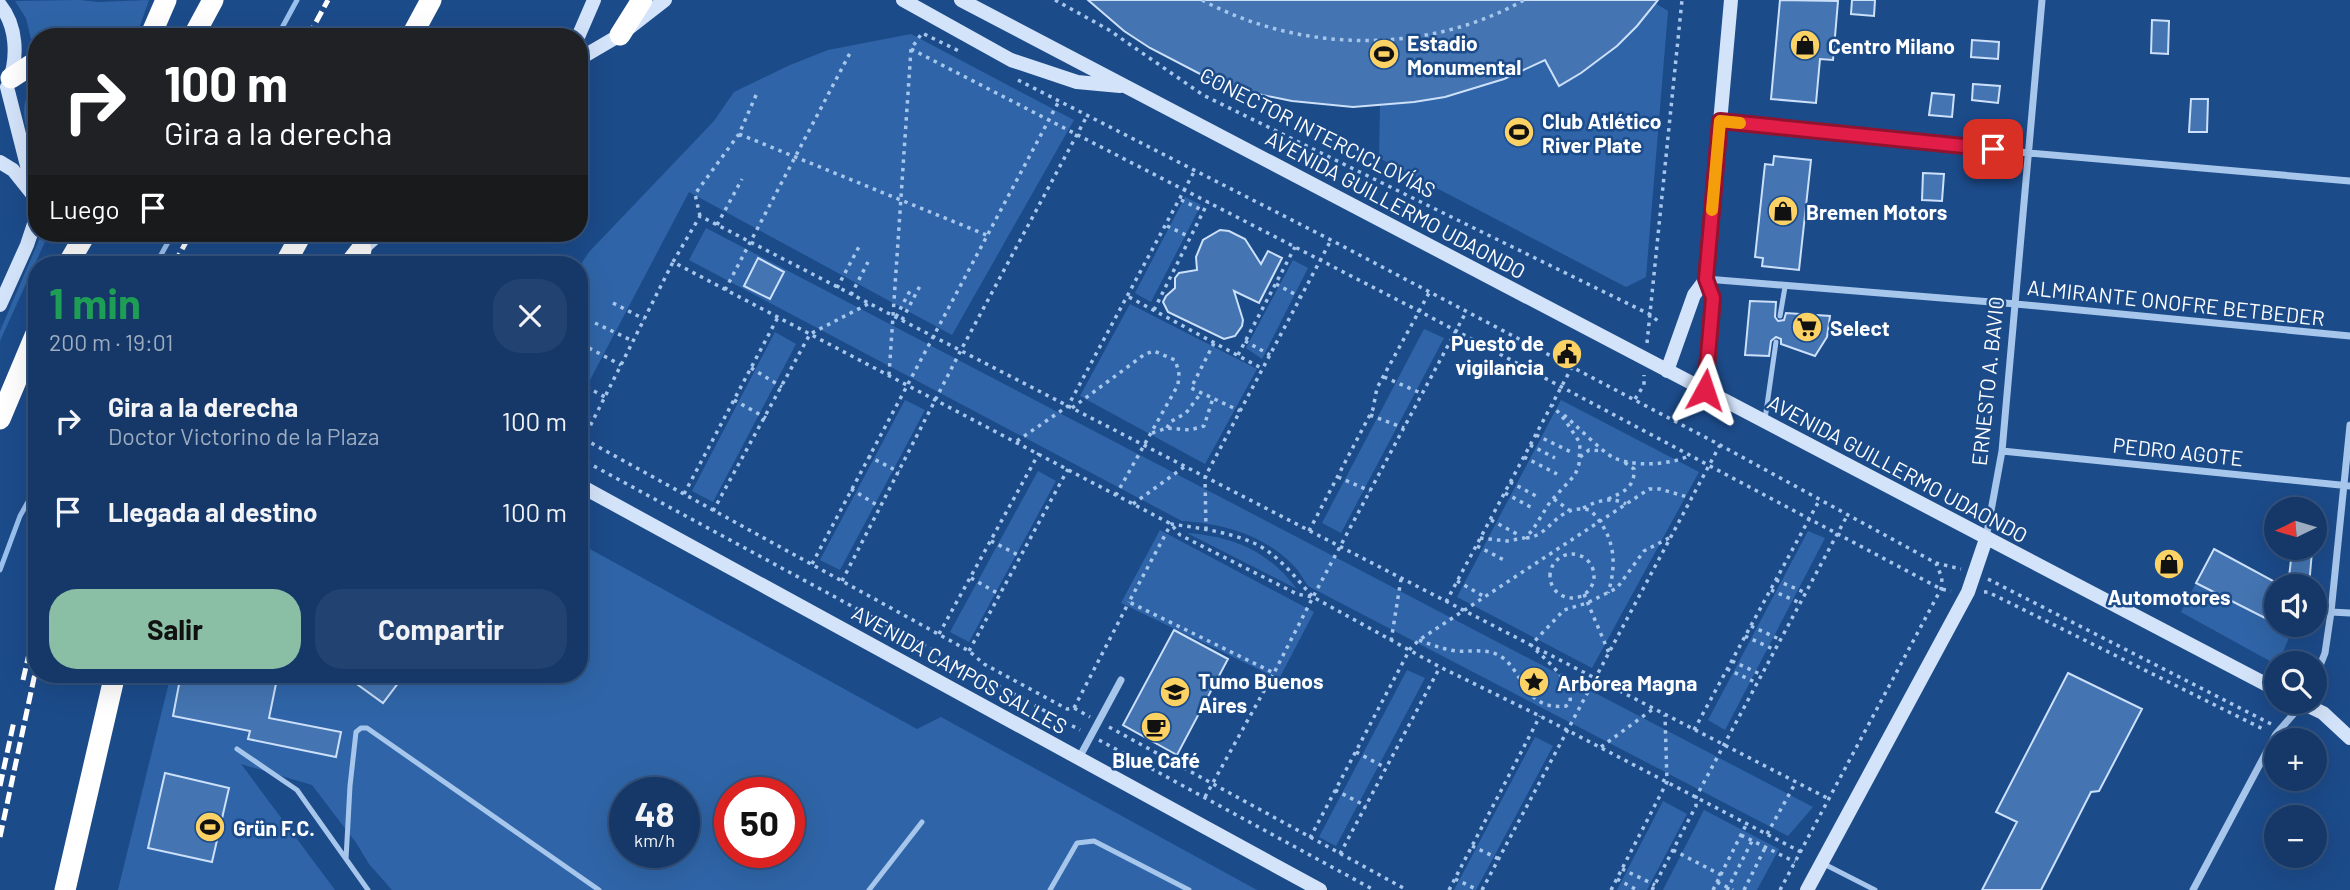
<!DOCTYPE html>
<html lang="es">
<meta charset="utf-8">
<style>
body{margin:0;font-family:Barlow,sans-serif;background:#224371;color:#f1f3f6;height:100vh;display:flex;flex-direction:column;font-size:26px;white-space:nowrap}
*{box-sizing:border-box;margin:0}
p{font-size:23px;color:#9dacc0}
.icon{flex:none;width:38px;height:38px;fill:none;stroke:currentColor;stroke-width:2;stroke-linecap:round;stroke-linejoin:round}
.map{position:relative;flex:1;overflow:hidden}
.details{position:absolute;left:28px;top:256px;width:560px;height:427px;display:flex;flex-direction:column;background:#153868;border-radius:28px;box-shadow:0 7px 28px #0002,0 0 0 2px #34527c}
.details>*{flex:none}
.banner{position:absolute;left:28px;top:28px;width:560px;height:214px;border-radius:28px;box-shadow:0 7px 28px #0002,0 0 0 2px #34527c;background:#202124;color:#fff;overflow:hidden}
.needle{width:46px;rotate:265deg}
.fabs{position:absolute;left:2264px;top:497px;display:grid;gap:14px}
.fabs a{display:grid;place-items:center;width:63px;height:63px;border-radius:50%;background:#153868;box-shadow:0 7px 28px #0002,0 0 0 2px #34527c;font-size:35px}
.speed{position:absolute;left:609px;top:777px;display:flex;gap:14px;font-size:35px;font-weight:700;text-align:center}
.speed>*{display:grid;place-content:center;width:91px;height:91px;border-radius:50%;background:#153868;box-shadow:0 7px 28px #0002,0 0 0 2px #34527c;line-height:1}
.speed small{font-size:18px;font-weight:400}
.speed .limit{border:10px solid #d22;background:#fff;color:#111}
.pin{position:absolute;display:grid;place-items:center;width:60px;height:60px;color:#fff;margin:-30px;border-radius:14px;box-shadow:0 4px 10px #0006}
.me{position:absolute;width:77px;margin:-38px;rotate:5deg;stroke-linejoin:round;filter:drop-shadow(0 0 5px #0008)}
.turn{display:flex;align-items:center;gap:24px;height:147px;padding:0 21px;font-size:32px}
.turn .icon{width:91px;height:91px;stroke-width:2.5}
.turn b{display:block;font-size:49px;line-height:60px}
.then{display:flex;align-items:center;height:66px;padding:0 21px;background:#0003;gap:14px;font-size:26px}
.round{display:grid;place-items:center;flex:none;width:74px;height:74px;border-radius:28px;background:#224371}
.headline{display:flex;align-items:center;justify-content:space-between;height:119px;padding:0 21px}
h1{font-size:42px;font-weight:700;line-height:52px;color:#1e9e55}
.action{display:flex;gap:14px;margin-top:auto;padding:14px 21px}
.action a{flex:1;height:80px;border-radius:28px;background:#8abfa5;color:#111;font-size:28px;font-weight:700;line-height:80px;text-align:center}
.action a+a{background:#224371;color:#f1f3f6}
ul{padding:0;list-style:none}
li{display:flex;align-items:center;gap:21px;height:91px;padding:0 21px}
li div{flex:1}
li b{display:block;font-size:26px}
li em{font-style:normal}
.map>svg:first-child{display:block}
.green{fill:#2f65a8;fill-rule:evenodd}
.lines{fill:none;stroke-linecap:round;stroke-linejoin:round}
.stream{stroke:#9ac1ee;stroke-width:5}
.building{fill:#4475b2;stroke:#cce0f9;stroke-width:2}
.path{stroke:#a7c6ec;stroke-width:3.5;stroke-dasharray:3.5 5;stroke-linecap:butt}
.lane{stroke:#a7c6ec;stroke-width:5}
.street{stroke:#a7c6ec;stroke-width:7}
.secondary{stroke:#d3e3f9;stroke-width:14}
.highway{stroke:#fff;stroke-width:21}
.rail{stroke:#fff;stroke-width:5;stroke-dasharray:12 5;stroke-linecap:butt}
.route-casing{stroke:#92132f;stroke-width:18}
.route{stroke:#e11d48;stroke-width:12}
.slow{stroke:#f59e0b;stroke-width:12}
.labels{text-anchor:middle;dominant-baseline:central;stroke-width:5;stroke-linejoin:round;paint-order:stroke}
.poi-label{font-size:21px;font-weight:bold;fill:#fff;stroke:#1c4b8a;text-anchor:start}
.street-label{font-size:21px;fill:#fff;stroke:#1c4b8a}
</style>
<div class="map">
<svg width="2350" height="890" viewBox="0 0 2350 890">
<rect width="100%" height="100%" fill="#1c4b8a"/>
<path class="green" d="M80,0L98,2L149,0L136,37H37V47L33,48L26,18L15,1Z
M1655,3L1668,11L1646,277L1626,287L1379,158L1380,106C1297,108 1222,89 1150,48Z
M911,34L1074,120L952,335L689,192L579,401V267L589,252L714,121L734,92L790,65L828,50Z
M37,80V154C24,129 16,103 37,80Z
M1185,197L1201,205L1151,302L1135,293Z
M706,228L1813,807L1788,836L1308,586C1303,579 1299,570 1292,564C1264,535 1221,523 1182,521L689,260Z
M42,233H49L0,341V331Z
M1293,260L1308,268L1262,359L1246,348Z
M1130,304L1257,369L1205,464L1080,396Z
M1424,329L1444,338L1341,533L1322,523Z
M775,332L796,344L713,502L692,491Z
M905,400L925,410L840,570L820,560Z
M1561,400L1699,472L1592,668L1457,597Z
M1038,471L1056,481L969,642L950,632Z
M1160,530L1314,612L1279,679L1121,603Z
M1808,531L1825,538L1725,730L1708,720Z
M1187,533C1234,537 1267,550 1297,589Z
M579,543L917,729L941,717L1257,890H392L369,864L357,844L312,785L241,764L335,890H118L171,674H579ZM625,793H684V852H625ZM730,793H789V852H730Z
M2196,583L2291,632L2279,663L2277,665L2181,612Z
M1407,670L1425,678L1336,846L1319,837Z
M1535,737L1553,746L1476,890H1454Z
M1663,801L1687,814L1647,890H1617Z
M1704,810L1779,849L1757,890H1663Z"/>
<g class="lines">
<path class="stream" d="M277,37L297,0
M156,264L173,233
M0,570L20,516L37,486"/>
</g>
<path class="building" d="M1088,0H1658L1637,26L1617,46L1581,73L1559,86L1545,60L1504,79L1445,97L1414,102L1353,107L1292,101L1262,95L1204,76L1150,48L1124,31Z
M1780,0L1838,1L1833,60L1820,59L1816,103L1771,99Z
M1852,0H1875L1874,16L1851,14Z
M2152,20L2169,21L2168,54L2151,53Z
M1972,40L1999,42L1998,59L1971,57Z
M1973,84L2000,86L1998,103L1972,100Z
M1932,93L1954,95L1952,117L1929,115Z
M2191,99H2208L2207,132H2189Z
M1774,156L1811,160L1799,270L1762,266L1763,258L1755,257L1765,164L1773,165Z
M1923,173L1944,174L1942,201L1922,200Z
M1220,230L1229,231L1245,239L1261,264L1268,251L1282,258L1259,303L1234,291L1243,320L1242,326L1235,336L1224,339L1168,312L1163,302L1166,296L1175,288V278L1179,273L1197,270L1196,257L1203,240Z
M758,258L784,272L770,299L744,286Z
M1750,301L1776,302L1775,317L1778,321L1784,320L1786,313L1830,316L1827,337L1815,356L1781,344V339L1776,337L1771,341L1769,356L1745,355Z
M2214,549L2277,583V624L2196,583Z
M2292,551H2312L2309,586H2288Z
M1174,630L1228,659L1177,755L1123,725Z
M2068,673L2142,709L2099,791L2091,792L2041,890H1982L2017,822L1996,812Z
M181,674H278L269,718L341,732L336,757L248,739L250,731L173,716Z
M343,674H405L383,703Z
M165,773L229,788L212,862L148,848Z"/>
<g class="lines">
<path class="path" d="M1055,0L1109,30L1203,95L1651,315L1660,323
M1202,0C1300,53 1427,55 1524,0
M911,49L1419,311L1941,589L1951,591
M1018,80L1331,240L1720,445L1936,563L1961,569
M739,134L989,236
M1181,200L1204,211
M700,216L695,194L739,134L757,93
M717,225L742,179
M1167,226L1190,237
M1276,284L1300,297
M837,288L861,243
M725,290L850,53
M851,295L868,262
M1129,297L1263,369
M613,303L644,319
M1154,310L1208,202
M896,317L912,287
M902,320L921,284
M595,323L633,341
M1245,341L1270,355
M1214,343L1191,388L1240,411
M1647,343L1682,0
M589,348L621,365
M1238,355L1295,247
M751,368L782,387
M889,375L911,49L922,33L961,52
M1384,377L1423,394
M579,383L605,397
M1635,399L1644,385V375
M734,400L766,418
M1072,408L1145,354L1154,351L1175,360L1179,372L1178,385L1116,495
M579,413L593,420
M1370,415L1404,428
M1564,415C1577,426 1601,451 1614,458C1636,467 1668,465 1689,456
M1167,428L1170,422L1186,413L1201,393
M1152,433L1167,428L1190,430L1204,426L1213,398
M1536,435L1571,452
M584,439L969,651L984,664L1067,709L1074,708L1090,717
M1017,441L1068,406L1195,170
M1530,445L1555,458
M579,448L673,262
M868,456L899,472
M1524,457L1557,474
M1580,457L1589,450L1604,451
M579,458L1080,730
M1338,477L1370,491
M1510,482L1538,497
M851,489L880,507
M1505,493L1534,509
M684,494L778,317
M1554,499L1569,510
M1608,499C1623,492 1635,488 1634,469L1624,462
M1133,504L1184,467
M1583,508C1598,501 1610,496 1626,504
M713,511L810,334L868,304
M1491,520L1517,534
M1206,530L1205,477L1331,240
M1309,531L1373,409L1377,388L1429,293
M1480,538L1507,541L1524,538L1532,531L1550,502L1575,475L1579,464L1580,443L1565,420L1552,405
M1526,538C1552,536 1556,503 1590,510C1614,534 1618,561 1608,593
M991,541L1020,556
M1477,546L1506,561
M1550 576a22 22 0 1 1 44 0a22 22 0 1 1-44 0Z
M812,564L1059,101
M971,578L999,594
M1988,579L2271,724
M1776,580L1806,593
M842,581L961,350L1087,116
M1457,581L1485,597
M1771,590L1800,603
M1984,592H1988L2265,730
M1584,594L1609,653
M1312,596C1296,578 1278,555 1256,544C1230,532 1199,528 1171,524L1129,602L1274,673L1313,597L1466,312
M1446,602L1572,367
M1751,626L1781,640
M939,634L1039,453
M1745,636L1775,650
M1419,640C1431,645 1443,649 1456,651C1471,652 1486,648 1500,656C1524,670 1523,711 1566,706L1570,703C1573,680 1545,660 1531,645L1564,610L1587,603L1617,588L1644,551L1669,538
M1391,641L1401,579
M969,651L1068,469
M1732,661L1762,675
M1727,669L1757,683
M1074,708L1129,602
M1109,727L1407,890
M1694,730L1820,499
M1099,740L1374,890
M1601,747L1653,709
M1356,752L1386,768
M1335,790L1366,806
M1205,797L1274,673
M1767,834L1796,782
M1741,835L1795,862
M1310,838L1410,649L1419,640L1649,489H1660L1691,498
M1472,846L1499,859
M1673,850L1721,875
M1801,852L1540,716L1440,667L1313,597L1297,594L1180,535L1171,524L673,262L700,216L1829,799
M1340,854L1440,667
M1622,869L1655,885
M1455,879L1478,890
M1617,879L1637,890
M1717,882L1733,890
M1449,890L1540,716
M1482,890L1720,445
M1611,890L1667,782L1665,715
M1652,890L1696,806V797L1848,514
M1713,890L1747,823
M1727,890L1752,841
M1744,890L1765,848
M1780,890L1941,589L1942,578L1936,563"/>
<path class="lane" d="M1780,316L1785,287
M1765,419L1776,342
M237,749L297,790L368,890
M346,859L350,786L356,732L361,728H367L599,890
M1824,864L1875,890
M869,890L922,822
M1050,890L1077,843L1094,841L1189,890"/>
<path class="street" d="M1721,121L2029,153L2350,181
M1706,279L2016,304L2350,336
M2002,451L2350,486
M1986,538L2002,451L2042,0
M2331,612L2350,613
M2315,678L2325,653L2331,612L2350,425
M1079,758L1121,680
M2193,890L2276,734L2304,702"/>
<path class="secondary" d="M903,0L1011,60L1077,82L1120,86
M961,0L2277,690
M0,5C17,26 18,57 9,82
M578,37L594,0
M579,59L620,35L665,0
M7,87L37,205
M0,162L13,170L33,195
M358,257L361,250L380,233
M0,305L27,245L37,215
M1667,371L1694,295L1706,279
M1705,390L1713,298L1706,279L1731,0
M579,485L1320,890
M2300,702L2323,713L2350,738
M1807,890L1968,592L1986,539"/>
<path class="highway" d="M620,35L642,0
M150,37L166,0
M193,37L213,0
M411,37L431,0
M11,78L37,61
M68,264L86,233
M285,264L302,233
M350,264L361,250
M0,419L37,331
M65,890L115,674"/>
<path class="rail" d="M308,37L328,0
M174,264L191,233
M23,680L37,619
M0,786L14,721
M0,837L37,664"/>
</g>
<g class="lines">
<g class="route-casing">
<path id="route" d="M1705,390L1713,298L1706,279L1720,121L1993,149"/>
</g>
<use href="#route" class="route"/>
<path class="slow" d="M1712,210L1720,121L1740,123"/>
</g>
<defs>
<g id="shop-disc" transform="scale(1.575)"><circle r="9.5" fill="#fdd265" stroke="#1c4b8a"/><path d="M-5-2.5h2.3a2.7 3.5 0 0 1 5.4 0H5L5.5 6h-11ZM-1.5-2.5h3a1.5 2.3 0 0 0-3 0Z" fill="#111"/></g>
<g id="stadium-disc" transform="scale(1.575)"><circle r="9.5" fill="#fdd265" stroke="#1c4b8a"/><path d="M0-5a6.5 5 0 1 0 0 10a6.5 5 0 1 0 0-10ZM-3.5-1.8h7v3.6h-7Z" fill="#111"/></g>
<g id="supermarket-disc" transform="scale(1.575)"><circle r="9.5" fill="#fdd265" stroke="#1c4b8a"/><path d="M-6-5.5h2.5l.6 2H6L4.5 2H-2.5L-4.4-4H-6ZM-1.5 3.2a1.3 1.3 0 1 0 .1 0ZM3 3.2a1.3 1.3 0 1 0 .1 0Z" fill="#111"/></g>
<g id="civic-disc" transform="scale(1.575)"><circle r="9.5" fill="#fdd265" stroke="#1c4b8a"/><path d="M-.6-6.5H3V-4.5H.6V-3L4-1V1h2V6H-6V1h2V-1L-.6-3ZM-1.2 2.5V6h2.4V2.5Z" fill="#111"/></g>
<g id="sight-disc" transform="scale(1.575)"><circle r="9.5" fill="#fdd265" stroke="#1c4b8a"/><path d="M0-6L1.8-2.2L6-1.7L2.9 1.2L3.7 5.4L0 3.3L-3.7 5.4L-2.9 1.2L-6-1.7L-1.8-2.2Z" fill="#111"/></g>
<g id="university-disc" transform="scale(1.575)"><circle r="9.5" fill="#fdd265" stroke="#1c4b8a"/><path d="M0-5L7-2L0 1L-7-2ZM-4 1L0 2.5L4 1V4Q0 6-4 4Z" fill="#111"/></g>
<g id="cafe-disc" transform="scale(1.575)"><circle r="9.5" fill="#fdd265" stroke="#1c4b8a"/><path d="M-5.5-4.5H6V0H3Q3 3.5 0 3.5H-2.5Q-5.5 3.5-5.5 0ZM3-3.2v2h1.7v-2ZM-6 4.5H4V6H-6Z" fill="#111"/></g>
</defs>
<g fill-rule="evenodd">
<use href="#shop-disc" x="1805" y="45"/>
<use href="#stadium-disc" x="1384" y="54"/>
<use href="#stadium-disc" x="1519" y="132"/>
<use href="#shop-disc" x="1783" y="211"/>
<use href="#supermarket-disc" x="1807" y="327"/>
<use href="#civic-disc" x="1567" y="354"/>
<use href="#shop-disc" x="2169" y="564"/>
<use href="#sight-disc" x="1534" y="682"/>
<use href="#university-disc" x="1175" y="692"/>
<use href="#cafe-disc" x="1156" y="727"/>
<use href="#stadium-disc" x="210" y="827"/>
</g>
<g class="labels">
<g class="poi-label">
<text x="1407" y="42">Estadio<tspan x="1407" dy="24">Monumental</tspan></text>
<text x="1828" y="45">Centro Milano</text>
<text x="1542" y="120">Club Atlético<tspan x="1542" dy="24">River Plate</tspan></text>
<text x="1806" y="211">Bremen Motors</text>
<text x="1830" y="327">Select</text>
<text x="1544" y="342" text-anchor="end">Puesto de<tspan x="1544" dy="24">vigilancia</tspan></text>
<text x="2169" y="596" text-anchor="middle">Automotores</text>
<text x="1198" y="680">Tumo Buenos<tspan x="1198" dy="24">Aires</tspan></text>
<text x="1557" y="682">Arbórea Magna</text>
<text x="1156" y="759" text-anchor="middle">Blue Café</text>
<text x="233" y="827">Grün F.C.</text>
</g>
<g class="street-label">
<text transform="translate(1318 132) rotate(27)">CONECTOR INTERCICLOVÍAS</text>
<text transform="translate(1396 204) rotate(28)">AVENIDA GUILLERMO UDAONDO</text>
<text transform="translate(2176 302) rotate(6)">ALMIRANTE ONOFRE BETBEDER</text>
<text transform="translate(1987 381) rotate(-84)">ERNESTO A. BAVIO</text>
<text transform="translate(2178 451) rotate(6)">PEDRO AGOTE</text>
<text transform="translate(1898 468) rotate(28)">AVENIDA GUILLERMO UDAONDO</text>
<text transform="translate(960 669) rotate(29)">AVENIDA CAMPOS SALLES</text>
</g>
</g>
</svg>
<div class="fabs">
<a><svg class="needle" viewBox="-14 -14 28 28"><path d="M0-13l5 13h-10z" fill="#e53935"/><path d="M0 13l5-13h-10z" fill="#9dacc0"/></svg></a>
<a><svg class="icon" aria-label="sound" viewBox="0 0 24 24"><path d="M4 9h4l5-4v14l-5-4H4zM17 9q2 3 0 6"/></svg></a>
<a><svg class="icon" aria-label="search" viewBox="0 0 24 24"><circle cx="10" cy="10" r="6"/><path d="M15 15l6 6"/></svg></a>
<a>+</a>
<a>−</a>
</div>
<div class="speed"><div>48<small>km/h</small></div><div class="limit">50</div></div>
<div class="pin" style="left:1993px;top:149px;background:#d93025"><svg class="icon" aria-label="arrive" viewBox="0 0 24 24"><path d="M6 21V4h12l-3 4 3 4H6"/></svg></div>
<svg class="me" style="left:1705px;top:390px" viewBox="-20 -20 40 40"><path d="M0-17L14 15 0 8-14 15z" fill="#e11d48" stroke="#fff" stroke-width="4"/></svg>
<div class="banner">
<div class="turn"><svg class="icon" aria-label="right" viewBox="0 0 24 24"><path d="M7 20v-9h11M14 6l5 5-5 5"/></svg><div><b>100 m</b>Gira a la derecha</div></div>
<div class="then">Luego<svg class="icon" aria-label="arrive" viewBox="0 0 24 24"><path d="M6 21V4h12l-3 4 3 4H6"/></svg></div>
</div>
<section class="details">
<div class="headline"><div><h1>1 min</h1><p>200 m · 19:01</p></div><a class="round"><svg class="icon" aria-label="close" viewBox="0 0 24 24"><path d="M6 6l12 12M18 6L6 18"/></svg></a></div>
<ul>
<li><svg class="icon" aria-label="right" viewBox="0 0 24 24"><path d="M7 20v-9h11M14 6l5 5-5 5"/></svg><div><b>Gira a la derecha</b><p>Doctor Victorino de la Plaza</p></div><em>100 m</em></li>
<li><svg class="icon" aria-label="arrive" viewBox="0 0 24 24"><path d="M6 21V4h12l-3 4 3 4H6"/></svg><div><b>Llegada al destino</b></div><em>100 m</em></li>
</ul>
<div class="action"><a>Salir</a><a>Compartir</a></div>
</section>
</div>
